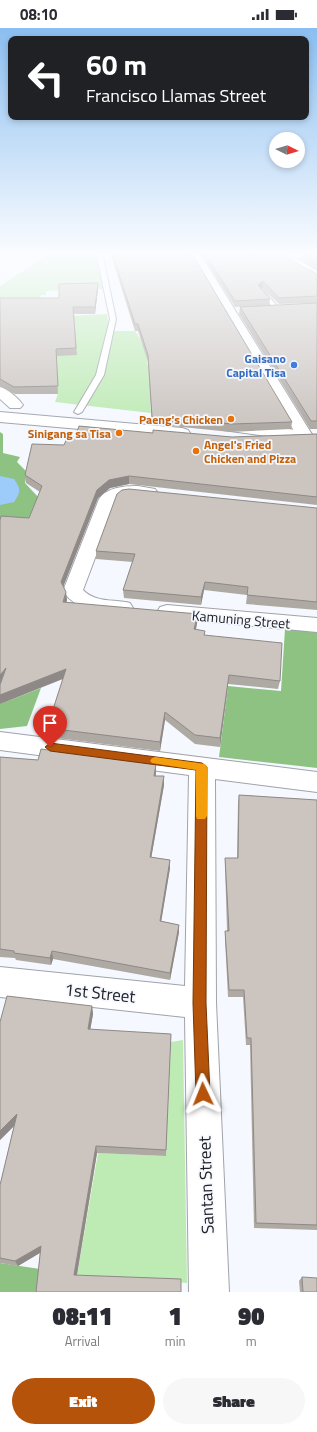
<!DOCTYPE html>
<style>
body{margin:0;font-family:"Titillium Web",sans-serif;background:#f7f7f7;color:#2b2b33;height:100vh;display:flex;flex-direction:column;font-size:15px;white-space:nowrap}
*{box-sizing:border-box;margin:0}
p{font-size:13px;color:#7c7c81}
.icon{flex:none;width:22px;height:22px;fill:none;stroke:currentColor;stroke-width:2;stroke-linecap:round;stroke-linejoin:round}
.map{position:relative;height:1264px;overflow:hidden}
.sheet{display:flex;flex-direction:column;background:#fff;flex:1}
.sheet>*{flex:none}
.guide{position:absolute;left:8px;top:8px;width:301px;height:84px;border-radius:8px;box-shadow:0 2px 6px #0003;background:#202124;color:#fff;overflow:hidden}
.needle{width:26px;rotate:95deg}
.controls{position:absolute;left:269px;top:104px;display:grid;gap:8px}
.controls a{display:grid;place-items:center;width:36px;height:36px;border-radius:50%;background:#fff;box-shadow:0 2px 6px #0003;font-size:20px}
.pin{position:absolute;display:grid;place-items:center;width:34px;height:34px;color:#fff;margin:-41px -17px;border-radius:50% 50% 50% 0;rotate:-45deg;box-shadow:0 0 4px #0007}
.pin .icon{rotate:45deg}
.me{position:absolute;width:44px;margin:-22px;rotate:358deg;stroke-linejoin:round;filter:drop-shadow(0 0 3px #0008)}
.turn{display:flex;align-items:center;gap:14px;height:84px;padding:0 12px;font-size:18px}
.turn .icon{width:52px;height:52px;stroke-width:2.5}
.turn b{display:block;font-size:28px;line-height:34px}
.eta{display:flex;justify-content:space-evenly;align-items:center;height:68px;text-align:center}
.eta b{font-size:24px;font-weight:800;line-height:28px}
.action{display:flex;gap:8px;margin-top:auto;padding:8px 12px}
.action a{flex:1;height:46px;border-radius:24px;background:#b45309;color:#fff;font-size:16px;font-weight:800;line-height:46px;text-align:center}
.action a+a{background:#f7f7f7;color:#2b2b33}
.status{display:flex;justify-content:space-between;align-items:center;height:28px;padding:0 20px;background:#fff;direction:ltr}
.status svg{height:11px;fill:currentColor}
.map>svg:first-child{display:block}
.green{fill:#beeab4}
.forest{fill:#8ec282}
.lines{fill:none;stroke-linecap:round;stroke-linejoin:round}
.river{fill:#9dccfb;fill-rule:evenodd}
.service-casing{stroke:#a0a3aa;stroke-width:2}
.minor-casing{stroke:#a0a3aa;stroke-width:2}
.secondary-casing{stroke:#a0a3aa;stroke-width:2}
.service{fill:#fff;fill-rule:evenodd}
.minor{fill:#fff;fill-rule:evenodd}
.secondary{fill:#fff;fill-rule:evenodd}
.wall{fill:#afa9a4;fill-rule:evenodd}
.shaded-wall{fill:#8e8986}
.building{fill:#cbc4bf;stroke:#8e8986}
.route{fill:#b45309;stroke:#753606}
.slow{fill:#f59e0b}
.shop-dot{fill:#3f7fe0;stroke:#f5f8fe;stroke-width:1.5}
.food-dot{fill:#e8710a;stroke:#f5f8fe;stroke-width:1.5}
.labels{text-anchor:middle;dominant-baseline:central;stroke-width:3.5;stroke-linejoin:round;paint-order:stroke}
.far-shop-label{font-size:12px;font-weight:bold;fill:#366cbe;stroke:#f5f8fe;text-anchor:end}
.far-food-label{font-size:12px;font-weight:bold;fill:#c56008;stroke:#f5f8fe;text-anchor:end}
.street-label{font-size:14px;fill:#202124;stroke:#f5f8fe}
.near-street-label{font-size:17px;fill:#202124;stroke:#f5f8fe}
</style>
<div class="status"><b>08:10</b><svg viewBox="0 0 49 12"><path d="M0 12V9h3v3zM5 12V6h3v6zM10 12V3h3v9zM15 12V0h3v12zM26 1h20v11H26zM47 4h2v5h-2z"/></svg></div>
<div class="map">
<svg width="317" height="1264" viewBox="0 0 317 1264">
<rect width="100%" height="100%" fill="#f5f8fe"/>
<path class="green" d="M53,224H104L103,261L46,263V267H41L39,276L0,277V258Z
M107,286L110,303H135C152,325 149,359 151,385L55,374L58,366L15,330L70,288Z
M183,1012L187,1255L77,1247L98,1125L166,1128L171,1014Z"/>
<path class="forest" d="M0,404L3,406V425L20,429L17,434L27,444L25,455L40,471L28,497L0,499Z
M285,601L317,604V740L219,729L228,658L281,663Z
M41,660L27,698L0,701V676Z
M0,1235L40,1241L38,1264H0Z"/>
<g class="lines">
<path class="river" d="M0,448L14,451C21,461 21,464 14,474L0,477Z"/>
<g class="service-casing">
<path id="service" d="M96,224H102L116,291L104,347L82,384L78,386L74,384L96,347L110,291Z
M262,261L279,280V282H275L260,264L259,263Z"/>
</g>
<g class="minor-casing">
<path id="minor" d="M189,224H199L313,408L311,411H299L297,408Z
M287,225L317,243V251C305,249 289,238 281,228Z
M0,359C8,361 18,370 23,377L20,380H10L0,371Z
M138,458L155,461L158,465L155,469C141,472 129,465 116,474L83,562C96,575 114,571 130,575L133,580L130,585C108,591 76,583 63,563L99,471C107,459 125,458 138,458Z
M167,577L317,590V604L160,589L157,584L160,579Z
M0,704L317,744V764L215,751L216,975L229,1264H189L185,989L0,969V939L185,958L189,747L0,722Z"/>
</g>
<g class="secondary-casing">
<path id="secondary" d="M0,384L182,400L188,402L190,405L188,408L182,410L0,394Z
M229,394L305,403L311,405L313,408L311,411L305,413L223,402L221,399L223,396Z"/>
</g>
<use href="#service" class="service"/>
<use href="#minor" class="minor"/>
<use href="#secondary" class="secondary"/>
</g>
<path class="wall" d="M110,224H191L292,394L291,401L231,404L152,396L148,334L138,303H135Z
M200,224H287H283L291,232L317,246V401H310L239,286L240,279L266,278L235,279ZM262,260L279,276L314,275L269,278L270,271L261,261Z
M317,224V242L300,231L301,225Z
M98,255V261L95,286H74L77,327L56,328L58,366H15L0,358V270H59Z
M153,405L232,409L317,406V477L129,456L110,460L98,470L63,558L67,572L66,575L198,586L197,595L196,602L280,653L278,661L228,656L220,719L195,716L165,692L160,723L49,709L47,700L63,651L0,676L29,490L40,464L26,455L25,447L75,409Z
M317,480V582L246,576L247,567L204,562L201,577L124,570L123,562L133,534L96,531V523Z
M0,729L38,732L156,736V748H164V757L151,830L170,832V840L161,893L179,897V904L170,952L53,931L51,937L16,932L15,930L0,929Z
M239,767L317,772V1202L254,1200L250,1017H246L243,969H228L225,911V903H227L225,837V830H237L238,775Z
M92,978L93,986L90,1002L171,1006L166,1128L97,1125L77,1247L36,1264L40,1225L18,1238L0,1235V1157L14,1098L0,1112V994Z
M302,1249L317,1264H300L299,1253Z"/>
<path class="shaded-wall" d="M263,253L262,260L258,264V257Z
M98,255V261L95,286V279Z
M129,448V456L110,460L98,470L62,562L61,554L97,462L109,452Z
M205,554L204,562L201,577V569Z
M66,564L67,572L64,583L63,574Z
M198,586L197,595L194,610V601Z
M6,640L0,657V647Z
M66,641L67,649L0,676V667Z
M229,647L228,656L220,719V710Z
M165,684V692L160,723V714Z
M156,736V744L154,756V748Z
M164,748V757L150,837V829Z
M170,832V840L160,901V893Z
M179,897V904L170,952V945Z
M52,923L53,931L51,937L50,930Z
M92,978L93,986L89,1009L88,1001Z
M17,1086L19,1093L0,1112V1103Z
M96,1118L97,1125L76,1252L74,1247Z
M41,1218L43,1223L18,1238L15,1233Z"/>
<path class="building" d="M112,224H191L292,394L232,396L152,389L148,327L138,296H135Z
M204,224H282L291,232L317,246V268L279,270L263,253L258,257L270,271L235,273Z
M305,224H317V235L301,225Z
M98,255L95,279H73L76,320L56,321L58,358L14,359L0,351V270H59V256Z
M317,275V393H311L240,279Z
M79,398L153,405V402L232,409L317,406V469L129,448L109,452L97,462L61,554L66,564L63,574L198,586L194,601L205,603L204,607L282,615L280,653L229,647L220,710L195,707L165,684L160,714L47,700L66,641L0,667V657L6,640L0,647V492L1,488L29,490L42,458L25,447L32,416L64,417L68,408L75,409Z
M129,461L317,480V574L247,567L248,559L205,554L201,569L123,562L135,526L96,523L117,466L122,462Z
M41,721L156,736L154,748H164L150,829L170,832L160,893L179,897L170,945L52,923L50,930L14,925V923L0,921V729L38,732Z
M239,767L317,772V1197L256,1195L251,1010H247L244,962H229L225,903H229L225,830H238Z
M7,968L92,978L88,1001L171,1006L166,1122L96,1118L74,1247L181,1251V1264H36L41,1218L15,1233L0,1230V1157L17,1086L0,1103V994Z
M302,1249L317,1250V1264H303Z"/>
<linearGradient id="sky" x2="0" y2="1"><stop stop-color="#8abef0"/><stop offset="0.56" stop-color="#fafcff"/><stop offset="1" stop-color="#fafcff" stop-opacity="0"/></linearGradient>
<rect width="317" height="401" fill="url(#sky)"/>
<path class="route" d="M50,715L202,735L207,739L206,975L210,1066L208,1071L203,1073L198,1071L196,1066L193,975L196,742L50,723L45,719Z"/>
<path class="slow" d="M155,729L205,736L207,739V788L205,791H197L196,788V742L152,735L150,733L152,730Z"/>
<circle class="shop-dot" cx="294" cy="337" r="4"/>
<g class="food-dot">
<circle cx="231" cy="391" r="4"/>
<circle cx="119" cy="405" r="4"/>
<circle cx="196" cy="423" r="4"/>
</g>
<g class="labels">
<g class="far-shop-label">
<text x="286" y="330">Gaisano<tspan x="286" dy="14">Capital Tisa</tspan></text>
</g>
<g class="far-food-label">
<text x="223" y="391">Paeng's Chicken</text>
<text x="111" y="405">Sinigang sa Tisa</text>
<text x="204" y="416" text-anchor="start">Angel's Fried<tspan x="204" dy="14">Chicken and Pizza</tspan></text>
</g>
<g class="street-label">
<text transform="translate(241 591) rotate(5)">Kamuning Street</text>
</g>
<g class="near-street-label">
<text transform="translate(100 965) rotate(6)">1st Street</text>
<text transform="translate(206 1157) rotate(-92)">Santan Street</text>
</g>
</g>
</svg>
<div class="controls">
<a><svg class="needle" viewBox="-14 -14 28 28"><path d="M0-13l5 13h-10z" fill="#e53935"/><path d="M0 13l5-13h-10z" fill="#7c7c81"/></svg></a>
</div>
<div class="pin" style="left:50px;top:719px;background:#d93025"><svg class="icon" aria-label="arrive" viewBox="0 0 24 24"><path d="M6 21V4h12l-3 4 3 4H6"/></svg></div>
<svg class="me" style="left:203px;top:1066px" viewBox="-20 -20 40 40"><path d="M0-17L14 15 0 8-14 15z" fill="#b45309" stroke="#fff" stroke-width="4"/></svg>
<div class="guide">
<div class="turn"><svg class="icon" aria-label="left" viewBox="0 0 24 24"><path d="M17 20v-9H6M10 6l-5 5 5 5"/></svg><div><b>60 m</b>Francisco Llamas Street</div></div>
</div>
</div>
<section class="sheet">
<div class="eta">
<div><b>08:11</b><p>Arrival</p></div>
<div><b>1</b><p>min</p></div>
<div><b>90</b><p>m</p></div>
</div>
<div class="action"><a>Exit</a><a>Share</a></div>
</section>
